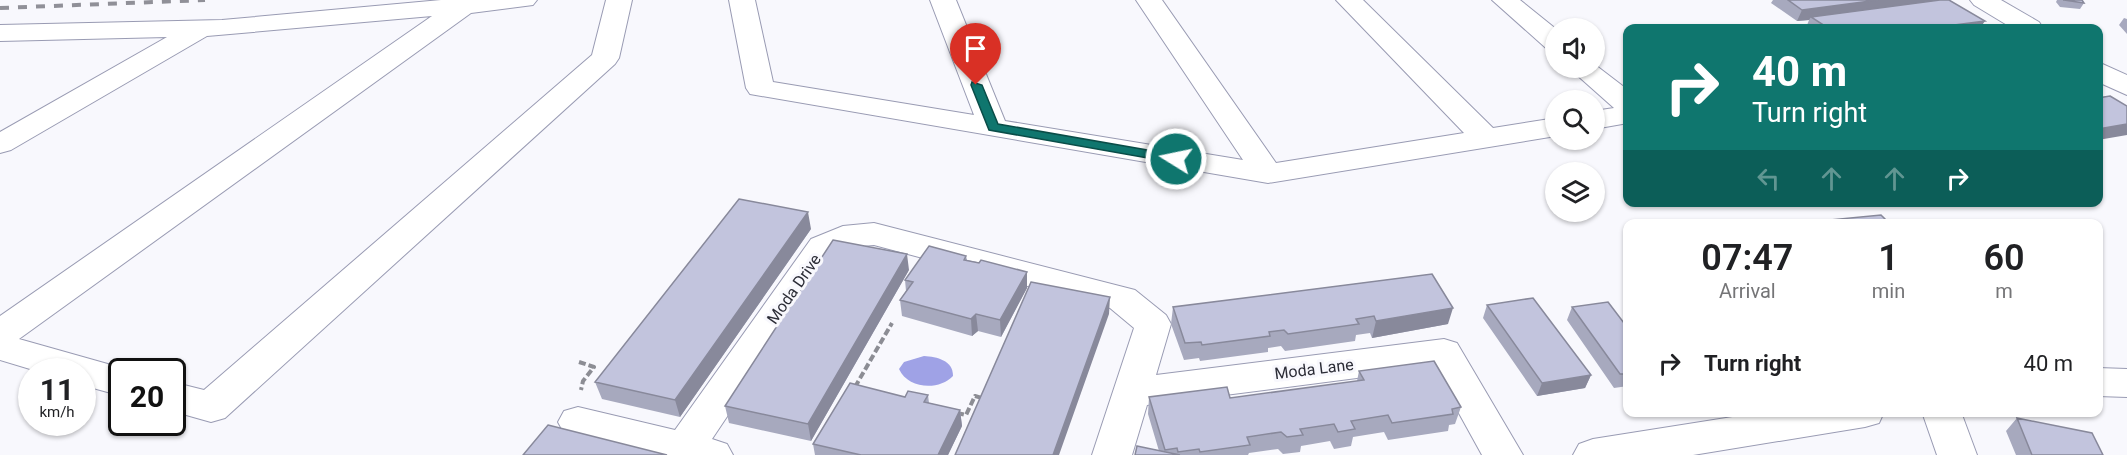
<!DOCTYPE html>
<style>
body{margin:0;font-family:Roboto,sans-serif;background:#f6f6f6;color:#202124;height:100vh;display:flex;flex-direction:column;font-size:22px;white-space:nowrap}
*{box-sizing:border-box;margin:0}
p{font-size:20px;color:#757577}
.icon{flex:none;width:33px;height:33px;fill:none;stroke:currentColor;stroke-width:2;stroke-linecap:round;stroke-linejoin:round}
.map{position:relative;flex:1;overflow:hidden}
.panel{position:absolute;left:1623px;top:219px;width:480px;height:198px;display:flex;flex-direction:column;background:#fff;border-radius:12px;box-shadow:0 2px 4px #0004}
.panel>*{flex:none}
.hud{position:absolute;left:1623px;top:24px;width:480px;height:183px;border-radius:12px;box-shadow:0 2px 4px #0004;background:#0f766e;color:#fff;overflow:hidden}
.fabs{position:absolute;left:1545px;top:18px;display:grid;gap:12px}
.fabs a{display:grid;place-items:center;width:60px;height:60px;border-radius:50%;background:#fff;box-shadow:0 2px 4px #0004;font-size:30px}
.speed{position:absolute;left:18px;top:358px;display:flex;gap:12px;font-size:30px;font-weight:700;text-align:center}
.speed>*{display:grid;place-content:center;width:78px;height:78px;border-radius:50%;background:#fff;box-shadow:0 2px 4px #0004;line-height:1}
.speed small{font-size:15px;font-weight:400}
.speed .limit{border:3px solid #111;border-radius:9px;background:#fff;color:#111}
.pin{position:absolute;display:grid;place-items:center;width:51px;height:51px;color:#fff;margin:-62px -26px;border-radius:50% 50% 50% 0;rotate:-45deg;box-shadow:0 0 6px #0007}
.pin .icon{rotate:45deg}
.me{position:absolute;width:66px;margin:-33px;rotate:280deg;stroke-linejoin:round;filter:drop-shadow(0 0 4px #0008)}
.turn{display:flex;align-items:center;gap:21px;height:126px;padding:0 30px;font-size:27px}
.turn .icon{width:78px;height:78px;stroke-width:2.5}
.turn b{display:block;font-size:42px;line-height:51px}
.lanes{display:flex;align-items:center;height:57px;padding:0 30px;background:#0003;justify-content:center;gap:30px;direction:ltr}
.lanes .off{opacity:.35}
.eta{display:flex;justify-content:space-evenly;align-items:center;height:102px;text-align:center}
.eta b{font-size:36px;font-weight:600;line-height:42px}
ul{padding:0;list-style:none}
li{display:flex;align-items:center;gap:18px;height:84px;padding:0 30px}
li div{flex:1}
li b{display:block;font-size:22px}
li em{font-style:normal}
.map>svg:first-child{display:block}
.water{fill:#9fa2e6}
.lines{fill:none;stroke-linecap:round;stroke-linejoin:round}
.minor-casing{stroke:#999bb3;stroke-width:2}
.path{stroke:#8c8d94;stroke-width:4;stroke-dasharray:7 3;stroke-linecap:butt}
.minor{fill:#fff;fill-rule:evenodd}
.rail{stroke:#909098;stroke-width:4;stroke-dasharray:9 9;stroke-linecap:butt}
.wall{fill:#a7a9be}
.shaded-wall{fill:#88899b}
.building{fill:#c2c4dd;stroke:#88899b;stroke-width:1.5}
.route{fill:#0f766e;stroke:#0a4d48;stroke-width:1.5}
.labels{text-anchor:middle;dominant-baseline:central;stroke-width:6;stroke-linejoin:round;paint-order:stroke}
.street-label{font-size:16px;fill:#2b2c36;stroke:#f8f8fd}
</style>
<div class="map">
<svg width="2127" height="455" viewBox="0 0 2127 455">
<rect width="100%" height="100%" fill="#f8f8fd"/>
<path class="water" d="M924,356C937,357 953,360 953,376C939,391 908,389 899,369L904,362Z"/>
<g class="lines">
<g class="minor-casing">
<path id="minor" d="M441,0H537L533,5L471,13L19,339L136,372H122V396L82,385V372H40L0,360V316L432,16L207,36L11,150L0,153V132L167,37L0,41V25L222,20Z
M606,0H632L619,58L615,64L225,418L211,422L172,411V382L204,390L592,55Z
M729,0H755L773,82L974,115L930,0H956L1005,121L1243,160L1136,0H1162L1276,163L1464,133L1336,0H1363L1493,128L1556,118V136L1268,183L750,94L746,88Z
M1492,0H1520L1556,29V51L1547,49Z
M1970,0H2001L2039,22L2043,28H2012L1974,5Z
M2098,62L2127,75V95L2098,82Z
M1594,64L1628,90V123L1594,129V111L1614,108L1569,68H1594Z
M874,223L1135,290L1166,315L1171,324L1156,375L1444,339L1457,343L1523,455H1482L1434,368L1147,405L1132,455H1092L1134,328L1110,308L874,245L850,247L835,255L712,439L727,444L733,455H648L564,433L558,422L564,411L578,407L675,430L811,239L843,226Z
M2098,368L2127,369V397L2098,396Z
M1764,412H1884L1879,423L1865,427L1693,455H1573L1579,444L1593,439Z
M1922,412H1961L1977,455H1937Z"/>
</g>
<path class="path" d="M579,362L594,367L583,381L581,390
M855,387L892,323
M957,413L966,415L975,396L982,398"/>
<use href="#minor" class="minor"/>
<path class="rail" d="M0,8L205,0"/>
</g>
<path class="wall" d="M1773,0H1935L1980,28H1806L1809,20L1797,21L1771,3Z
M2057,0H2082L2084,3L2080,9L2060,7L2056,2Z
M2124,18L2127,19V34L2119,25Z
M811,229L680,417L602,399L595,382Z
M966,256L967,260L1027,272V288L1001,337L978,331L972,336L902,316L900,300L906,291L905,280Z
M909,270L811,441L729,423L725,406Z
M1432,274L1448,324L1372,338L1370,333L1356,335L1355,341L1285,351L1281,346L1268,348V352L1200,361L1199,358L1184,360L1171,324L1173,307Z
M1487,305L1591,375L1585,388L1537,396L1483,318Z
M1572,307L1628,327V386L1614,388L1567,320Z
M1359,371L1461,407L1455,424L1449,425L1448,431L1388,440L1384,432L1353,437L1351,446L1334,449L1330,441L1301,446L1300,452L1283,454L1278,449L1249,453L1248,455H1135L1159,451L1148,414L1149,397L1230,398L1357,381Z
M928,395L929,403L960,410L962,426L948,455H815L813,444Z
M2017,418L2103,455H2016L2006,431Z"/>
<path class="shaded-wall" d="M1878,0H1935L1934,3L1811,17L1809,20L1797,21L1802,10Z
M1985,21L1980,28H1931Z
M2127,124V135L2098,140V129Z
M808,212L811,229L680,417L675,400Z
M907,254L909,270L811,441L808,424Z
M1027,272V288L1001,337L1000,320Z
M1110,297L1109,314L1059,455H1053Z
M1453,308L1448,324L1372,338L1376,321Z
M976,314L978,331L972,336L971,319Z
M1591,375L1585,388L1537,396L1542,383Z
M960,410L962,426L948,455H938Z"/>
<path class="building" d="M1788,0H1878L1802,10Z
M1940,0H1949L1985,21L1931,28H1828L1811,17Z
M2063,0H2082L2084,3L2064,0Z
M2110,96L2127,106V124L2098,129V98Z
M739,199L808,212L675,400L595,382Z
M1881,215L1890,224H1833L1829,220Z
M833,240L907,254L808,424L725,406Z
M929,246L966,256L964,260L979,263L981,260L1027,272L1000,320L976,314L971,319L900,300L913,282L905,280Z
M1432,274L1453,308L1376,321L1374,316L1356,319L1359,324L1288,334L1284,330L1269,332L1270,336L1202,345L1201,342L1185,343L1173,307Z
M1031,282L1110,297L1053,455H955Z
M1533,298L1591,375L1542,383L1487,305Z
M1608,302L1627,327H1628V374H1620L1572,307Z
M1434,361L1461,407L1452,409L1453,414L1392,423L1388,415L1351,421L1355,429L1338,432L1334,424L1300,429L1303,435L1287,437L1281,432L1247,437L1250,445L1200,452L1199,449L1178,452L1177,448L1165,450L1149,397L1227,387L1230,398L1364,380L1359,371Z
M850,383L905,397L908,391L928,395L924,402L960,410L938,455H861L813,444Z
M2017,418L2092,433L2103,455H2032Z
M548,425L667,455H523Z
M1137,446L1180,455H1135Z"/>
<path class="route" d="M972,82L982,85L998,124L1176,155L1183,159L1176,163L989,130L971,85Z"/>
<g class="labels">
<g class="street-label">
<text transform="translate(794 289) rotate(-55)">Moda Drive</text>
<text transform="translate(1314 369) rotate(-7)">Moda Lane</text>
</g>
</g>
</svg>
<div class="fabs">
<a><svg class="icon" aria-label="sound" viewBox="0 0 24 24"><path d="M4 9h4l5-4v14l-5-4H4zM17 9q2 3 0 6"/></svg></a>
<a><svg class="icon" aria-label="search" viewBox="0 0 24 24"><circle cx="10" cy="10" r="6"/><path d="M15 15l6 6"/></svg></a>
<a><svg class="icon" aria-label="layers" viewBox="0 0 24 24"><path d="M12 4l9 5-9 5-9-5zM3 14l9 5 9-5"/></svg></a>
</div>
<div class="speed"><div>11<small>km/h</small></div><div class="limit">20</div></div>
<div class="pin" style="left:976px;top:85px;background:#d93025"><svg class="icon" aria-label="arrive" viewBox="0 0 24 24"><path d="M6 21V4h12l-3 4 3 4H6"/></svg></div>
<svg class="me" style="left:1176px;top:159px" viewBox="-20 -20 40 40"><circle r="17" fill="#0f766e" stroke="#fff" stroke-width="3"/><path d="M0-11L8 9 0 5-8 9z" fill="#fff"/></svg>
<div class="hud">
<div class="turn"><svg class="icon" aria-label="right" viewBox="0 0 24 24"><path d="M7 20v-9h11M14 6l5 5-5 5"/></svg><div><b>40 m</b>Turn right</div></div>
<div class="lanes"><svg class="icon off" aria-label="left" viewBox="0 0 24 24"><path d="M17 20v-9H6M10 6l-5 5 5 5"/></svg><svg class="icon off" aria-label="ahead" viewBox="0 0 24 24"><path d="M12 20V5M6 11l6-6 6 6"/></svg><svg class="icon off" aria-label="ahead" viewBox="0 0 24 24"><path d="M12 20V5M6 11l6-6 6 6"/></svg><svg class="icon" aria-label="right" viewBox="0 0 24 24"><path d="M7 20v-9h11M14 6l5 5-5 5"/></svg></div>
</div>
<section class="panel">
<div class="eta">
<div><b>07:47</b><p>Arrival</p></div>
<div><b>1</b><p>min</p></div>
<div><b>60</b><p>m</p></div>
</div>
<ul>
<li><svg class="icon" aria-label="right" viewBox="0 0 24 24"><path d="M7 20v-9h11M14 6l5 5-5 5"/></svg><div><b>Turn right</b></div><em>40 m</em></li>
</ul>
</section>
</div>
